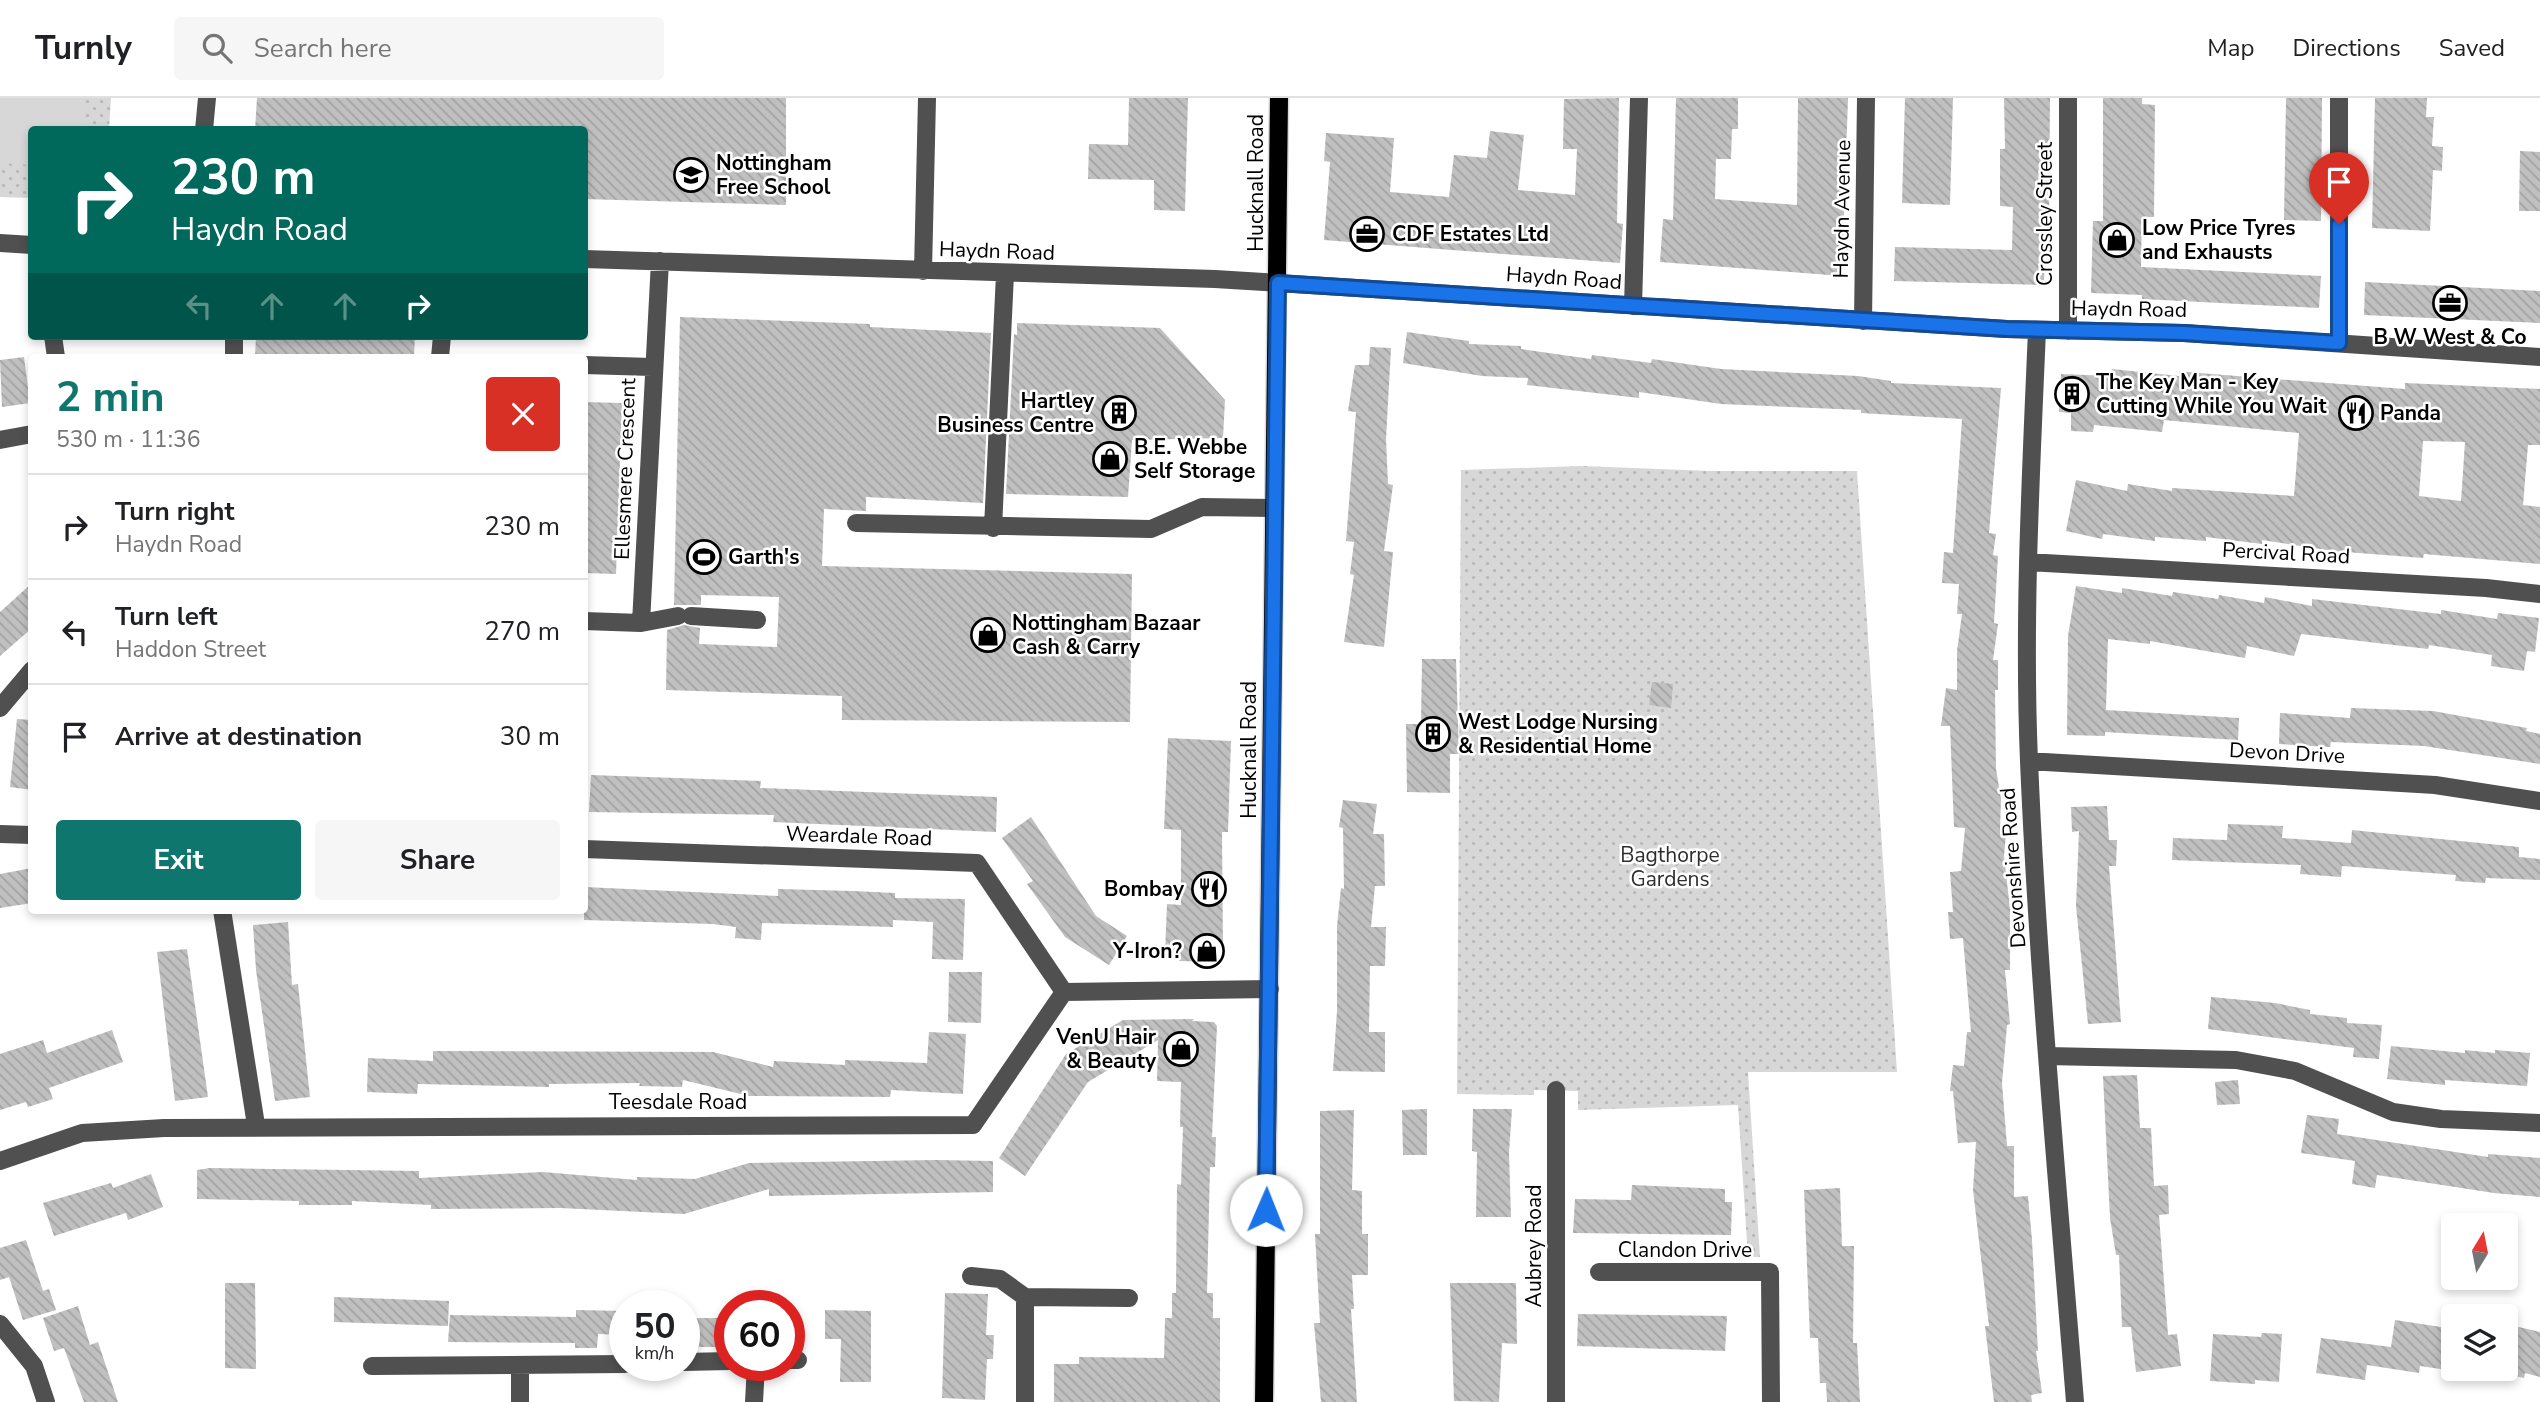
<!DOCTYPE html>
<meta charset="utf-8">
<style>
body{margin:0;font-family:"Nunito Sans",sans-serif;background:#f6f6f6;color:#202124;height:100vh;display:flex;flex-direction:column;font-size:26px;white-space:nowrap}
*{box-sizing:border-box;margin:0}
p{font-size:23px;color:#757577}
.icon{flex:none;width:38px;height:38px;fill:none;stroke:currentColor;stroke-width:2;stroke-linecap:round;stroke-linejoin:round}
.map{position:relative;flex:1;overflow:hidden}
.panel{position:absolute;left:28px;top:256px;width:560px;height:560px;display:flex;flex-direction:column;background:#fff;border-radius:7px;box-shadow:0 4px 10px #0003}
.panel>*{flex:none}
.hud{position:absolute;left:28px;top:28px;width:560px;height:214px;border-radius:7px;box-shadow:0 4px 10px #0003;background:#00695c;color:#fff;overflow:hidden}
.needle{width:46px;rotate:10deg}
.tools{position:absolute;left:2441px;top:1115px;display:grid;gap:14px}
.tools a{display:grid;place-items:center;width:77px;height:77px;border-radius:7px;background:#fff;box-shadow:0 4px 10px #0003;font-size:35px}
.speed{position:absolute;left:609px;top:1192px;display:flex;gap:14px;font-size:35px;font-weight:700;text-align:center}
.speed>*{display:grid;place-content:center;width:91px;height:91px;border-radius:50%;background:#fff;box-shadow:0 4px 10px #0003;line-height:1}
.speed small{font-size:18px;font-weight:400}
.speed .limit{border:10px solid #d22;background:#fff;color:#111}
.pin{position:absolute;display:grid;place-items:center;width:60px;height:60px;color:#fff;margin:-72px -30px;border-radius:50% 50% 50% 0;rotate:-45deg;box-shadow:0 0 7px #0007}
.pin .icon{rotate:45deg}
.me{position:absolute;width:77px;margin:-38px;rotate:1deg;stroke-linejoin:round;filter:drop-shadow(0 0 5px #0008)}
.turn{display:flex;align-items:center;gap:24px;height:147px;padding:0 28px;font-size:32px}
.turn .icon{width:91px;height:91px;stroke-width:2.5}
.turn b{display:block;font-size:49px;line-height:60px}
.lanes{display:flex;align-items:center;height:66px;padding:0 28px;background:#0003;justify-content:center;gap:35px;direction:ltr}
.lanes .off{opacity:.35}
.round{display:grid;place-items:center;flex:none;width:74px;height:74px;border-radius:7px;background:#f6f6f6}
.head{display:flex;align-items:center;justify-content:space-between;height:119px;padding:0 28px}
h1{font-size:42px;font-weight:700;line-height:52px;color:#0f766e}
.cta{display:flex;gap:14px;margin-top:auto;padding:14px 28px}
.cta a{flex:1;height:80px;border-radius:7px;background:#0f766e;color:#fff;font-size:28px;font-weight:700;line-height:80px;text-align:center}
.cta a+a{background:#f6f6f6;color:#202124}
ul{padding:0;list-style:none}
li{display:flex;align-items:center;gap:21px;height:105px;padding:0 28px;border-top:2px solid #e0e0e0}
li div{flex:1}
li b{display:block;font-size:26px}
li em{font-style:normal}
header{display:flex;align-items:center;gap:42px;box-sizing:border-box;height:98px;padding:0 35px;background:#fff;border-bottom:2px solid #e0e0e0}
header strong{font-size:33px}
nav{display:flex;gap:38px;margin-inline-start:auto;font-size:24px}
.search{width:490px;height:63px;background:#f6f6f6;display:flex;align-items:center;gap:18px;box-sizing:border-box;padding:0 24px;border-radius:7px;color:#757577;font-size:26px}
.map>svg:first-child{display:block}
.green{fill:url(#green-dots)}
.pitch{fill:#d7d7d7}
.building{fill:url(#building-back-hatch);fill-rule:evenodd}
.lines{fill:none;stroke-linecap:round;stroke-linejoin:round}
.major-casing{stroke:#dbdbdb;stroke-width:21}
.minor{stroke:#505050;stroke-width:18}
.major{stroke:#000;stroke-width:18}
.route-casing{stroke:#114b97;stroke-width:18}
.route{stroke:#1a73e8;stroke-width:12}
.labels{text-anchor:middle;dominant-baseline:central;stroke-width:5;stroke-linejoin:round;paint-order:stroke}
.poi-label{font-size:21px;font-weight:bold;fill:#000;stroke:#fff;text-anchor:start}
.street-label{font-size:21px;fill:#000;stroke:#fff}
.park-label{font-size:21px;fill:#2e2e2e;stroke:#fff}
</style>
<header>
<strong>Turnly</strong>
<div class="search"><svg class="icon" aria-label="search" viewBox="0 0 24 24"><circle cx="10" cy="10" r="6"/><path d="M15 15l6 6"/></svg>Search here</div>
<nav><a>Map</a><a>Directions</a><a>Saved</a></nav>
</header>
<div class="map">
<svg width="2540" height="1304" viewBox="0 0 2540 1304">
<defs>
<pattern id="green-dots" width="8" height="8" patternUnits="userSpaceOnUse" patternTransform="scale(1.75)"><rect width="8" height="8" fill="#d7d7d7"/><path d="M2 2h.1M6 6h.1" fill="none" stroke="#b7b7b7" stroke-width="1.8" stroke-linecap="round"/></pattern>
<pattern id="building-back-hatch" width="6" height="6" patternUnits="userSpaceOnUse" patternTransform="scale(1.75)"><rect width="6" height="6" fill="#c0c0c0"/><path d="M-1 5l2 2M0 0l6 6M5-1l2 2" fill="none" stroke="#a3a3a3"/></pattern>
</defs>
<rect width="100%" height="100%" fill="#fff"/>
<path class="green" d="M0,0H111L109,31L32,32L31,100L0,99Z
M1582,368L1711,373H1857L1897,974H1748L1760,1159H1748L1738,1007L1578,1012V993L1534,992V997L1457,996L1461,372Z"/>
<path class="pitch" d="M0,0H85L84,31L32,32L31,67L0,65Z"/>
<path class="building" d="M257,0H786V107L584,101V32H255Z
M1129,0H1188L1185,113L1154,112V82L1088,81L1089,46L1128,47Z
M1619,0L1617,125L1623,126L1620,165L1324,142L1330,64L1324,63L1326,35L1394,40L1390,94L1449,99L1454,57L1487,60L1490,33L1524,37L1518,92L1575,97L1577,51H1563L1564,1Z
M1676,0H1738V31H1732L1731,61H1716L1715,101L1797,107L1798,0H1848L1842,178L1660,164L1663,121L1673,122Z
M1905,0H1953L1950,107L1902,105Z
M2004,0H2050L2049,130L2045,129L2044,187L1894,183L1895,149L2012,152L2013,109L2000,108V51H2005Z
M2103,0H2142V6L2155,7L2154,119H2142L2141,169L2321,178L2319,210L2142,201V197L2091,195L2093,123H2103Z
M2286,0H2322L2321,123L2284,122Z
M2375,0H2427L2426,19H2434L2432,48L2443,49L2442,73L2433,72L2430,133L2372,130Z
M2520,53L2540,54V113H2519Z
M2365,184L2540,193V225L2364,217Z
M680,219L870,226V229L991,235L983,405L866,399V413L824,411L822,468L1132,476L1130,624L842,622V598L666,592L667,532L684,527L700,530L699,546L777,549L779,499L701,497V507H674Z
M1017,225L1160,230L1225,302L1223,340L1132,342L1128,399L1006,396L1014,236L1017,237Z
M1407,234L1469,243V246L1521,248V251L1591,261L1592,257L1651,265L1652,261L1721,271L1858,278L1891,283V285L2001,290L1989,435L1996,436L1993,457L1998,458L1994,525L1998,526L1993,562H1998V592H1995L1996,671L2001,701L2000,735L2006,736L2004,758L2010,811V872H2005L2010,926L2007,927L2002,985L2007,1048H2014V1099L2028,1098L2032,1142L2038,1253H2036L2042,1295L2031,1297L2032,1304H1994L1985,1228H1989L1973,1092L1976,1044L1958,1045L1953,993H1950L1953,967L1964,968L1967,934H1971L1963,840L1950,841L1948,814H1953L1950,774L1961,773L1965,730L1954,729L1950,628H1941L1946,590L1957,592V553L1962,516H1957L1959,486L1942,485L1944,454L1953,455L1962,321L1861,315V312L1721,306L1639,294V300L1527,287L1528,280L1482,278L1403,265Z
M256,238H415L414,259H255Z
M1370,249L1391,250L1386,341L1388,386L1393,387L1384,453L1393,454L1384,549L1344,544L1354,477L1350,476L1354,444L1346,443L1356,314L1348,313L1355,267H1369Z
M24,259L30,305L2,309L0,262Z
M2112,271L2179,278V273L2199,275L2405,291V285L2540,291V347H2528L2523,407L2540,409V466L2424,456L2423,460L2333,453L2262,442V446L2206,439V443L2155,439V443L2103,436L2102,441L2066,433L2076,382L2127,393L2128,386L2172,393V390L2294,398L2299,335L2164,322L2162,334L2094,327L2093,334L2071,333V315L2059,314L2061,276L2111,278ZM2423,343L2465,344L2461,403L2419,398Z
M584,304L622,305L616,476L584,475Z
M32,485V530L0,558V514Z
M2076,488L2122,495V490L2172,498L2173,494L2218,501L2219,497L2264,505L2265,499L2312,508V501L2441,516V512L2497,521L2498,515L2539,520L2535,554L2527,553L2524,573L2491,568L2492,557L2429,547L2428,551L2301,536L2294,558L2247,548L2245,560L2150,543V546L2108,541L2106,612L2239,620L2238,642L2105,634V638L2067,637L2068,538Z
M1422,561H1456L1459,656H1450V695L1407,694L1406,626H1421Z
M1652,584L1673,586L1671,610L1649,607Z
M2351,610L2433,613L2527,630L2526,633L2540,636V666L2424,648L2331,644L2330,649L2279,646L2280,615L2350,620Z
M17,621L32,622V692L10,689Z
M1168,640L1231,643L1228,734H1222L1223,855H1219L1218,864L1179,863L1180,856L1165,855L1167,806L1181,807V732L1164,731Z
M591,677L761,683L760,690L997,699L996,734L773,724L774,717L589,714Z
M1343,702L1377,706L1373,736H1384L1385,788H1375L1371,829H1386L1385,868H1370L1369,934H1385V974L1333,973L1337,913V828L1341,790L1344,791L1343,730L1339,729Z
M2107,708L2109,742H2117L2116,768H2109L2121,924L2088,926L2076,808L2079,733L2072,734L2071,709Z
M1031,719L1096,818L1127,838L1109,867L1065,839L1027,786L1033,783L1002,740Z
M2228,726L2283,728L2282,740L2351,745L2352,732L2519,749V759L2540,761V782L2486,780L2485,785L2455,783L2456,777L2342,768L2341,779L2300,776L2301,767L2172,762L2173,740L2227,742Z
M32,770V805L0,810V776Z
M584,789L778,798V791L853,793L895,795V800L965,801L963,862L932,861L933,824L893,822V829L762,825L761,842L735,840L736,829L713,826L584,822Z
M288,824L292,887L298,886L310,999L275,1003L256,872L253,827Z
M187,851L208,999L175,1003L157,854Z
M949,874H982L981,925L948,924Z
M2211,899L2275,905L2310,912V916L2347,920V925L2382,927L2379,961L2353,959L2354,950L2208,931Z
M1194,921L1192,923L1214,924L1217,928L1212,1039H1216L1215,1069H1210L1207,1195H1213V1220H1220V1304H1054V1266H1079V1259L1164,1260L1165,1220H1172V1195H1176L1177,1086L1181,1087L1183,1029H1180L1181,984L1157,983L1158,942L1088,984L1025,1078L999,1060L1066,956L1123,922Z
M112,932L123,964L49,990L53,1001L28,1009L26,1004L0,1012V956L43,942L47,955Z
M929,934L966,936L963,996L891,992L890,999L749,998L683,982L682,989L639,988L640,985L549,986V989L418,986L417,996L367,994L368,960L433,963V953L713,954L773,969L774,963L845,967V962L927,965Z
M2391,948L2465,955V952L2495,955V952L2530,955L2527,988L2445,982V987L2387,981Z
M2137,977L2140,1030H2151L2154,1088L2168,1087L2169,1116L2159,1117L2168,1237L2177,1236L2181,1268L2136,1274L2131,1229H2122L2119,1157H2116L2110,1120L2103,978Z
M2238,982L2240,1006L2217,1007L2215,984Z
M1427,1011V1057H1403L1402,1012Z
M1473,1011H1512L1509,1055L1511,1119H1476L1477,1054L1472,1053Z
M1354,1012L1352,1092L1362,1093V1136H1368V1177H1352L1354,1211H1351L1357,1304H1321L1314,1225H1320L1315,1136H1320V1013Z
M2307,1017L2339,1021L2337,1036L2488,1059V1056L2540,1060V1099L2494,1095L2377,1077L2375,1090L2352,1086L2355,1063L2301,1055Z
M936,1062L993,1063V1094L769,1098V1091L684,1116L560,1110L431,1111V1107L352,1103V1107H299V1103L197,1101V1072L210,1070L419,1073V1080L543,1074L637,1082V1079L695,1081L749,1065Z
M151,1076L163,1109L128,1122L126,1115L54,1138L43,1105L111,1085L113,1090Z
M1632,1087L1725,1091V1104H1732L1731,1137L1573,1135L1575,1101L1631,1102Z
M1840,1090L1842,1148H1854L1853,1245H1857L1860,1304H1827L1826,1285H1820L1818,1240H1810L1804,1092Z
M26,1142L43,1193L49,1191L56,1212L23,1222L9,1179L0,1182V1150Z
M225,1185H255L256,1271L225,1270Z
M1450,1185H1516L1517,1246L1502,1245L1499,1304L1454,1303Z
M945,1195L988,1196L986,1237H994L993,1261H987L985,1302L942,1300Z
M334,1199L449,1203L448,1228L334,1224Z
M78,1208L90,1247L98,1244L118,1304H84L64,1250L54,1253L43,1220Z
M576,1212L625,1213V1237L598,1236L597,1250H575V1245L448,1244L450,1217L576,1219Z
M825,1212L871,1213V1284H840L841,1241H825Z
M1578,1216L1727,1218L1725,1253L1577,1248Z
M684,1220H730V1249H684Z
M2395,1222L2454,1231V1273L2420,1268L2419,1275L2367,1267L2365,1282L2316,1275L2321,1240L2391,1249Z
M2506,1226L2540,1234V1279L2525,1275L2524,1280L2506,1276Z
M2262,1235L2282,1236L2279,1284L2255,1282V1286L2210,1283L2213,1236L2261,1239Z"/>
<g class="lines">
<g class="major-casing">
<path id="major" d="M1264,1304L1279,0"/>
</g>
<path class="minor" d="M204,32L207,0
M0,145L32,147
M584,161L1215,181L2006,231L2184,235L2540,259
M923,173L927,0
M1633,208L1639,0
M1863,223L1866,0
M2037,232C2031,375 2023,520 2029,663C2038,877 2058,1091 2075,1304
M2068,233V0
M53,238L56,259
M234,238V259
M2339,245V0
M440,259L442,238
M584,267L652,269
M0,342L32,336
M856,425L1151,431L1202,409L1274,410
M993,430L1005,176
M2029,464L2486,490L2540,496
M691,518L757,522
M584,523L641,525L660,163
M641,525L678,518
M0,610L32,572
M2029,663L2435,687L2540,703
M0,736L32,737
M584,751L977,765L1064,894
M222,812L256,1027
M2047,958L2236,962L2295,973L2393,1014L2441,1021L2540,1025
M1556,992V1304
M0,1063L82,1035L164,1030L973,1027L1064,894L1270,891
M1599,1174H1770L1771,1304
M971,1178L1000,1181L1025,1199L1129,1200
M0,1226L34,1268L46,1304
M789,1262H798
M684,1264L730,1263
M372,1268L625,1266
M520,1304V1269
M754,1304L756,1267
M1025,1304V1199"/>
<use href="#major" class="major"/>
</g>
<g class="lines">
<g class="route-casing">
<path id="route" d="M1266,1112L1278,185L2007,231L2184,235L2339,245V126"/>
</g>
<use href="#route" class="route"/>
</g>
<defs>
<g id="school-ring" transform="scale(1.75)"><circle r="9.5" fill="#fff" stroke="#000" stroke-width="1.5"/><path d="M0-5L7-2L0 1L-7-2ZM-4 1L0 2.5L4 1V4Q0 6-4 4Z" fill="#000"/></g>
<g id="office-ring" transform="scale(1.75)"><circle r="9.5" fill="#fff" stroke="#000" stroke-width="1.5"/><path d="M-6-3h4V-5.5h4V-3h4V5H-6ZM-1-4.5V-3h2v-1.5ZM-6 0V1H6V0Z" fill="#000"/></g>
<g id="shop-ring" transform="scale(1.75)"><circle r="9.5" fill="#fff" stroke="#000" stroke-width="1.5"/><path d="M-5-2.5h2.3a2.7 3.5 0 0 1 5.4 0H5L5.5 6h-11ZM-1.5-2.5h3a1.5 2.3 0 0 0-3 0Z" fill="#000"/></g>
<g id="building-ring" transform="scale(1.75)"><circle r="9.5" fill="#fff" stroke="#000" stroke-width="1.5"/><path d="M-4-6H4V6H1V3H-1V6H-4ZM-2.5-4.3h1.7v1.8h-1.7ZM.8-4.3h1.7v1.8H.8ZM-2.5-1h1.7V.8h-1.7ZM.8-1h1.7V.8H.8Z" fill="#000"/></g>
<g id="restaurant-ring" transform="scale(1.75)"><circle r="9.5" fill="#fff" stroke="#000" stroke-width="1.5"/><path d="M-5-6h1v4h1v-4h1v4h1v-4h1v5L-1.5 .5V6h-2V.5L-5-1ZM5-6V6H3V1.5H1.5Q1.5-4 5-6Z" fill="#000"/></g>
<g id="stadium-ring" transform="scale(1.75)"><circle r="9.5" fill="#fff" stroke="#000" stroke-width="1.5"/><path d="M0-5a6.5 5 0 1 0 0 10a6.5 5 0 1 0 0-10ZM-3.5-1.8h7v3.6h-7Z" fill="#000"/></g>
</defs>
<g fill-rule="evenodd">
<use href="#school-ring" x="691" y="77"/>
<use href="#office-ring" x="1367" y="136"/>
<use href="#shop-ring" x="2117" y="142"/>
<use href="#office-ring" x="2450" y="205"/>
<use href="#building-ring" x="2072" y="296"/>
<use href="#building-ring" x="1119" y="315"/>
<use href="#restaurant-ring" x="2356" y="315"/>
<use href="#shop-ring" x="1110" y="361"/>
<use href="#stadium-ring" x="704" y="459"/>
<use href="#shop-ring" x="988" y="537"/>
<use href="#building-ring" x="1433" y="636"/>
<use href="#restaurant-ring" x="1209" y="791"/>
<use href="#shop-ring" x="1207" y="853"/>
<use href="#shop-ring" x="1181" y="951"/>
</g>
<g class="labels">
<g class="poi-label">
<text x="716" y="65">Nottingham<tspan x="716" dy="24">Free School</tspan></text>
<text x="2142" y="130">Low Price Tyres<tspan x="2142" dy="24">and Exhausts</tspan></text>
<text x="1392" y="136">CDF Estates Ltd</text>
<text x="2450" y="239" text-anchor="middle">B W West &amp; Co</text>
<text x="2096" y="284">The Key Man - Key<tspan x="2096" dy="24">Cutting While You Wait</tspan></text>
<text x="1094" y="303" text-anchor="end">Hartley<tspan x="1094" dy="24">Business Centre</tspan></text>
<text x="2380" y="315">Panda</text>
<text x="1134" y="349">B.E. Webbe<tspan x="1134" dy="24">Self Storage</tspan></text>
<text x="728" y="459">Garth's</text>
<text x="1012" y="525">Nottingham Bazaar<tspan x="1012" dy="24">Cash &amp; Carry</tspan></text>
<text x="1458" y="624">West Lodge Nursing<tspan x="1458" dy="24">&amp; Residential Home</tspan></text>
<text x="1184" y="791" text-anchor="end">Bombay</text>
<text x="1182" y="853" text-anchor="end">Y-Iron?</text>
<text x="1156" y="939" text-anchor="end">VenU Hair<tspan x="1156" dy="24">&amp; Beauty</tspan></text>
</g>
<g class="street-label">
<text transform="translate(1256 85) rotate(-90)">Hucknall Road</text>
<text transform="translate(1842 111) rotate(-89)">Haydn Avenue</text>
<text transform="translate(2045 116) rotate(-90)">Crossley Street</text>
<text transform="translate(997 153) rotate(2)">Haydn Road</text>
<text transform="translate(1564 180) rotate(4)">Haydn Road</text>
<text transform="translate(2129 211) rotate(1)">Haydn Road</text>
<text transform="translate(625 371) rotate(-88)">Ellesmere Crescent</text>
<text transform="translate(2286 455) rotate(3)">Percival Road</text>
<text transform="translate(1249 652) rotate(-90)">Hucknall Road</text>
<text transform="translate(2287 655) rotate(3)">Devon Drive</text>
<text transform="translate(859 738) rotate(2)">Weardale Road</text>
<text transform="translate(2013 770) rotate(-94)">Devonshire Road</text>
<text x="678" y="1004">Teesdale Road</text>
<text transform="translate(1534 1148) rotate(-90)">Aubrey Road</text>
<text x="1685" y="1152">Clandon Drive</text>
</g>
<g class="park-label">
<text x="1670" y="757">Bagthorpe<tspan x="1670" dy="24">Gardens</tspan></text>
</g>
</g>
</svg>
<div class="tools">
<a><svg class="needle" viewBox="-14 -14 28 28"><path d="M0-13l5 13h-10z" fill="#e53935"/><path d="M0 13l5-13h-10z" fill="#757577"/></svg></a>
<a><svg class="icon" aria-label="layers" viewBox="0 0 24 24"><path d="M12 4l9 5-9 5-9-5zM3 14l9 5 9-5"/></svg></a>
</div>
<div class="speed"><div>50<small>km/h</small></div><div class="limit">60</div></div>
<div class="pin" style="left:2339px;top:126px;background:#d93025"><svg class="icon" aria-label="arrive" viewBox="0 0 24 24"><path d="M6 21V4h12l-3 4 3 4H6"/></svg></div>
<svg class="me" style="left:1266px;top:1112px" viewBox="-20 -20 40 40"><circle r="19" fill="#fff"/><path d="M0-13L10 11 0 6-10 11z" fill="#1a73e8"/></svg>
<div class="hud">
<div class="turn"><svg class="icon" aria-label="right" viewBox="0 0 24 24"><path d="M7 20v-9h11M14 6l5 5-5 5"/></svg><div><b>230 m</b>Haydn Road</div></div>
<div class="lanes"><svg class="icon off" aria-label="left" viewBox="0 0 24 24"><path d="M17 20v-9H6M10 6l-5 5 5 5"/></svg><svg class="icon off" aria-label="ahead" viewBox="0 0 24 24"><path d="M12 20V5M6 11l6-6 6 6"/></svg><svg class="icon off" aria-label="ahead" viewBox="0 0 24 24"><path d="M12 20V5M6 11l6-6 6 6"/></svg><svg class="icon" aria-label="right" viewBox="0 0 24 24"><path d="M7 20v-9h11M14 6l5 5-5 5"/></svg></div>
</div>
<section class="panel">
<div class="head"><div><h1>2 min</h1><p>530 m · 11:36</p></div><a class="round" style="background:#d93025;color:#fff"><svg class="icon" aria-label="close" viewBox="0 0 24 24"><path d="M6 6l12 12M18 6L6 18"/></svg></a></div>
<ul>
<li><svg class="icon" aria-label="right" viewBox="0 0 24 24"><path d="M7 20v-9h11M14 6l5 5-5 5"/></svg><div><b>Turn right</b><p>Haydn Road</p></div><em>230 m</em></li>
<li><svg class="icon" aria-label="left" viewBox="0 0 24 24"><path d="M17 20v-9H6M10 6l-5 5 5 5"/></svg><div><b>Turn left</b><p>Haddon Street</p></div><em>270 m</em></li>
<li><svg class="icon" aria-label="arrive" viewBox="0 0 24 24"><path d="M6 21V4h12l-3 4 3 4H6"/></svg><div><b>Arrive at destination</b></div><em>30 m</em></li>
</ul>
<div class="cta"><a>Exit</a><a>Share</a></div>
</section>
</div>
